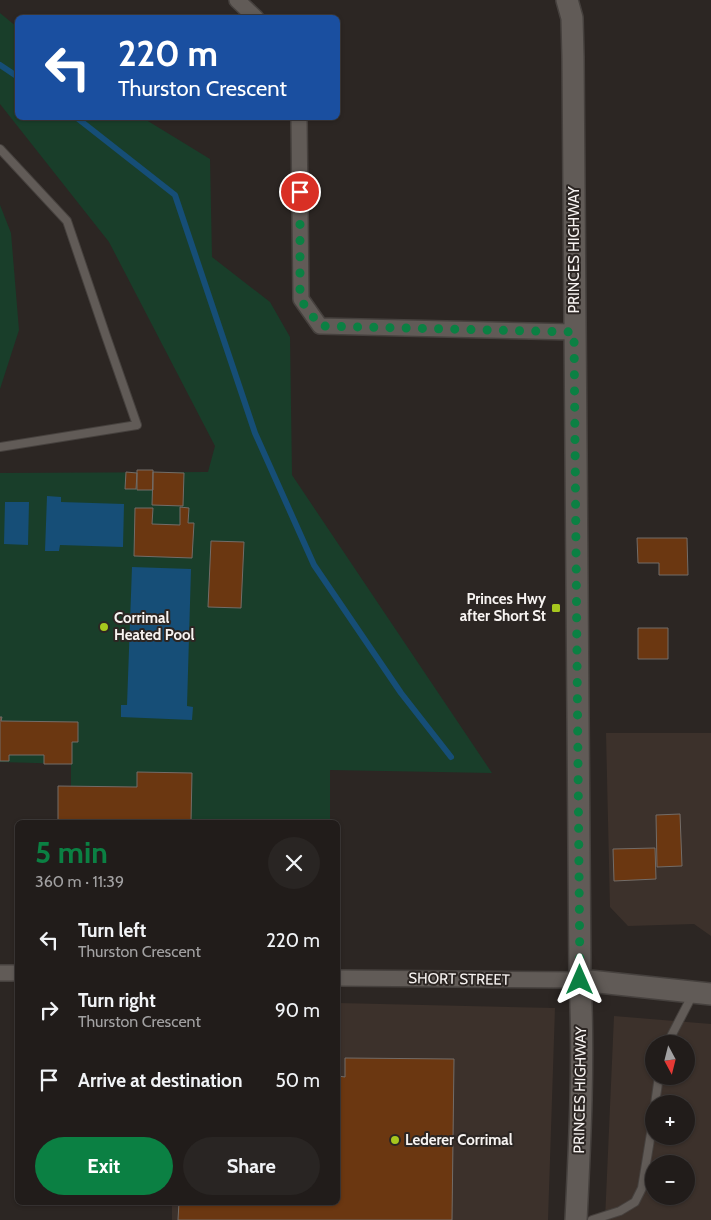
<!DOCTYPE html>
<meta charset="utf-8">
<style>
body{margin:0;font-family:Cabin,sans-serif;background:#292523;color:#f1f3f6;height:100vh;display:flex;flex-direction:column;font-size:19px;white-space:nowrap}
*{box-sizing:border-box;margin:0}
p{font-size:16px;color:#a2a1a2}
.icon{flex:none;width:28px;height:28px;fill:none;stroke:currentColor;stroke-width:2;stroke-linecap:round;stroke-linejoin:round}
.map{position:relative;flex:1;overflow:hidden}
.panel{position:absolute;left:15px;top:820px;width:325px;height:385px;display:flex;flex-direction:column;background:#211c1a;border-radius:8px;box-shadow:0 1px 4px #0004,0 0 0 1px #3e3a39}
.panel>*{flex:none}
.top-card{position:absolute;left:15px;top:15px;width:325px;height:105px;border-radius:8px;box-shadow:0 1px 4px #0004,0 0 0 1px #3e3a39;background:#1a4fa0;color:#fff;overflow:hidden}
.needle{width:32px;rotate:173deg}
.tools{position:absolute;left:645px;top:1035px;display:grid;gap:10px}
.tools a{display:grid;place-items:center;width:50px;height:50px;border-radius:50%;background:#211c1a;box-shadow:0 1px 4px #0004,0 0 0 1px #3e3a39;font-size:25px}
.pin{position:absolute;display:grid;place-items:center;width:42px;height:42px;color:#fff;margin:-21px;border:2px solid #fff;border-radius:50%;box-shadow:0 1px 5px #0007}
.me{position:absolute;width:55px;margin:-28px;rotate:0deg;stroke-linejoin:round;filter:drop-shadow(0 0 4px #0008)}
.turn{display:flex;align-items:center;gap:18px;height:105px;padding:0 20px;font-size:22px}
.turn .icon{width:65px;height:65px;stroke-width:2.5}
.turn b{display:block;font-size:35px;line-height:42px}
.round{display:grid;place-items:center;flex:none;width:52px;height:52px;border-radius:26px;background:#292523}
.summary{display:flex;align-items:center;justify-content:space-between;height:85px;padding:0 20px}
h1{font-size:30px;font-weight:700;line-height:38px;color:#0b8043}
.cta{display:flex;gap:10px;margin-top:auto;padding:10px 20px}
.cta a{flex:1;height:58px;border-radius:30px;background:#0b8043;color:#fff;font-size:20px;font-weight:700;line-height:58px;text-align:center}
.cta a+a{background:#292523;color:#f1f3f6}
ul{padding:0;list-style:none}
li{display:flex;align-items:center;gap:15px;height:70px;padding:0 20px}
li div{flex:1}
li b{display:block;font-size:19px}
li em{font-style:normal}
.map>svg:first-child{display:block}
.built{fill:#3c312b;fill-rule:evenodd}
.green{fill:#193e2a}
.water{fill:#164e77}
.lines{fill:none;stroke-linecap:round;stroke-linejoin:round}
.stream{stroke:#164e77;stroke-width:6}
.building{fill:#6b3711;stroke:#726c68}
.lane-casing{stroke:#46413e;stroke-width:10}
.street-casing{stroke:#46413e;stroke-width:18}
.secondary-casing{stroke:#46413e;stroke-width:24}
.lane{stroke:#615b57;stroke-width:8}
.street{stroke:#615b57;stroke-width:15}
.secondary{stroke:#615b57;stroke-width:21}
.route{stroke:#0b8043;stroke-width:9;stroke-dasharray:0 16.2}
.poi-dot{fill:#a7c71e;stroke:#2c2623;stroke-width:2}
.labels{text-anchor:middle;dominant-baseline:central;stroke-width:4;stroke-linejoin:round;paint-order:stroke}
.street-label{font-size:15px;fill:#f7f3f1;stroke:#2c2623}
.poi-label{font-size:15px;font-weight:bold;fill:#f7f3f1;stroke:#2c2623;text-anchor:start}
</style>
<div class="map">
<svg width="711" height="1220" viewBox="0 0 711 1220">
<rect width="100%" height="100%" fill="#2c2623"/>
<path class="built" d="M606,733H711V936L694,924L628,926L610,907Z
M338,1003L555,1008L548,1220H172V1203L338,1202Z
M614,1016L711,1024V1220H605ZM654,1044H686V1076H654ZM654,1104H686V1136H654ZM654,1164H686V1196H654Z"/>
<path class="green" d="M0,13L17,27L18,118H143L210,159L212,257L270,302L290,337L292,475L492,773L330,770V822H191V773L137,772V787L71,786V764L0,762V473L208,472L215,446L109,242L0,104Z
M0,205L11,233L19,330L0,389Z"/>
<path class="water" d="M47,496L61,497V502L124,504L123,547L60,545L59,551H45Z
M5,502H29L28,545L4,544Z
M132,567L191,569L187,706L193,707L192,720L121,717V705H127Z"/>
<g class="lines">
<path class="stream" d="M0,65L18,77
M77,118L175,195L255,433L314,565L401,693L451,757"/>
</g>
<path class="building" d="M137,470H153V490H137Z
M126,472L137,473L136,489H125Z
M153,472L184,473L183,506L152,505Z
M180,507L189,508L188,523H194L192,558L134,556L135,508H153L152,524L180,525Z
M637,538H687L688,575H659V563H638Z
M211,541L244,542L241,608L208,607Z
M638,628H668V659H638Z
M0,717H2L1,721L78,722V742H72V764H44V755H9V761H0Z
M137,772L192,773L191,822H58V786L137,787Z
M680,814L682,866L657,867L656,815Z
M655,848L656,879L614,881L613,849Z
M345,1058L454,1059L452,1220H178L179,1202H338V1076L345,1077Z"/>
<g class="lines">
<g class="lane-casing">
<path id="lane" d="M0,149L67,221L106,336L137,425L0,447
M667,1044L693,994
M655,1104L659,1076
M592,1220L620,1211L635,1202L642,1188L654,1115"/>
</g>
<g class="street-casing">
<path id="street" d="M237,0L256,18
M299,118L301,299L320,326L574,332
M0,973H18
M338,978L580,980"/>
</g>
<g class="secondary-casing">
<path id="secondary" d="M567,0L572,18L573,57L580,980C584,1060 580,1140 576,1220
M580,980L711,994"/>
</g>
<use href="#lane" class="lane"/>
<use href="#street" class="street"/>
<use href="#secondary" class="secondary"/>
</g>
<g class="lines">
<path class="route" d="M300,192V299L320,326L574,332L580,980"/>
</g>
<g class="poi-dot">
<rect x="551" y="603" width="10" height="10" rx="2.5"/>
<circle cx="104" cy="627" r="5"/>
<circle cx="395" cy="1140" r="5"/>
</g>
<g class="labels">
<g class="street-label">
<text transform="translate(574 250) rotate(-90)">PRINCES HIGHWAY</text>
<text transform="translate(459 979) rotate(1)">SHORT STREET</text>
<text transform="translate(580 1090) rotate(-89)">PRINCES HIGHWAY</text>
</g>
<g class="poi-label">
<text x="546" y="599" text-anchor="end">Princes Hwy<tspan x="546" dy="17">after Short St</tspan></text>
<text x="114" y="618">Corrimal<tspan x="114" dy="17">Heated Pool</tspan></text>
<text x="405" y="1140">Lederer Corrimal</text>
</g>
</g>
</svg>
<div class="tools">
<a><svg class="needle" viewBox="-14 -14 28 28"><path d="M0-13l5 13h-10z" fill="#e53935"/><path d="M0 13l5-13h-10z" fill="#a2a1a2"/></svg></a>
<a>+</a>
<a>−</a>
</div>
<div class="pin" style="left:300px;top:192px;background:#d93025"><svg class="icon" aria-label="arrive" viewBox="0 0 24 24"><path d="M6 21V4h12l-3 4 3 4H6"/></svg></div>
<svg class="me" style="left:580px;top:980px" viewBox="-20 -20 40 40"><path d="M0-17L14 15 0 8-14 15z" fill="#0b8043" stroke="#fff" stroke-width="4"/></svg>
<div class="top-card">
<div class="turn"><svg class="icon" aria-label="left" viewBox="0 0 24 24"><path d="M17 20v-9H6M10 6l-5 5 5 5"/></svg><div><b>220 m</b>Thurston Crescent</div></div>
</div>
<section class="panel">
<div class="summary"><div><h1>5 min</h1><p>360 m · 11:39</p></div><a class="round"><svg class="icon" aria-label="close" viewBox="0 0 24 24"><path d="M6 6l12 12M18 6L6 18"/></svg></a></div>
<ul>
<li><svg class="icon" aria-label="left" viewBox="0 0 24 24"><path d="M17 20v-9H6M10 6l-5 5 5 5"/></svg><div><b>Turn left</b><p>Thurston Crescent</p></div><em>220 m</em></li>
<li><svg class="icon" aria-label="right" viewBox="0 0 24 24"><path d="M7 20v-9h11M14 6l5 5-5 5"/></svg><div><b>Turn right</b><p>Thurston Crescent</p></div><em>90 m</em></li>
<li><svg class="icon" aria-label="arrive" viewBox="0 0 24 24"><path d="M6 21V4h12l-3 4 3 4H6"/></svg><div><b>Arrive at destination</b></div><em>50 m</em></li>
</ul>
<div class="cta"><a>Exit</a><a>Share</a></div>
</section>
</div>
